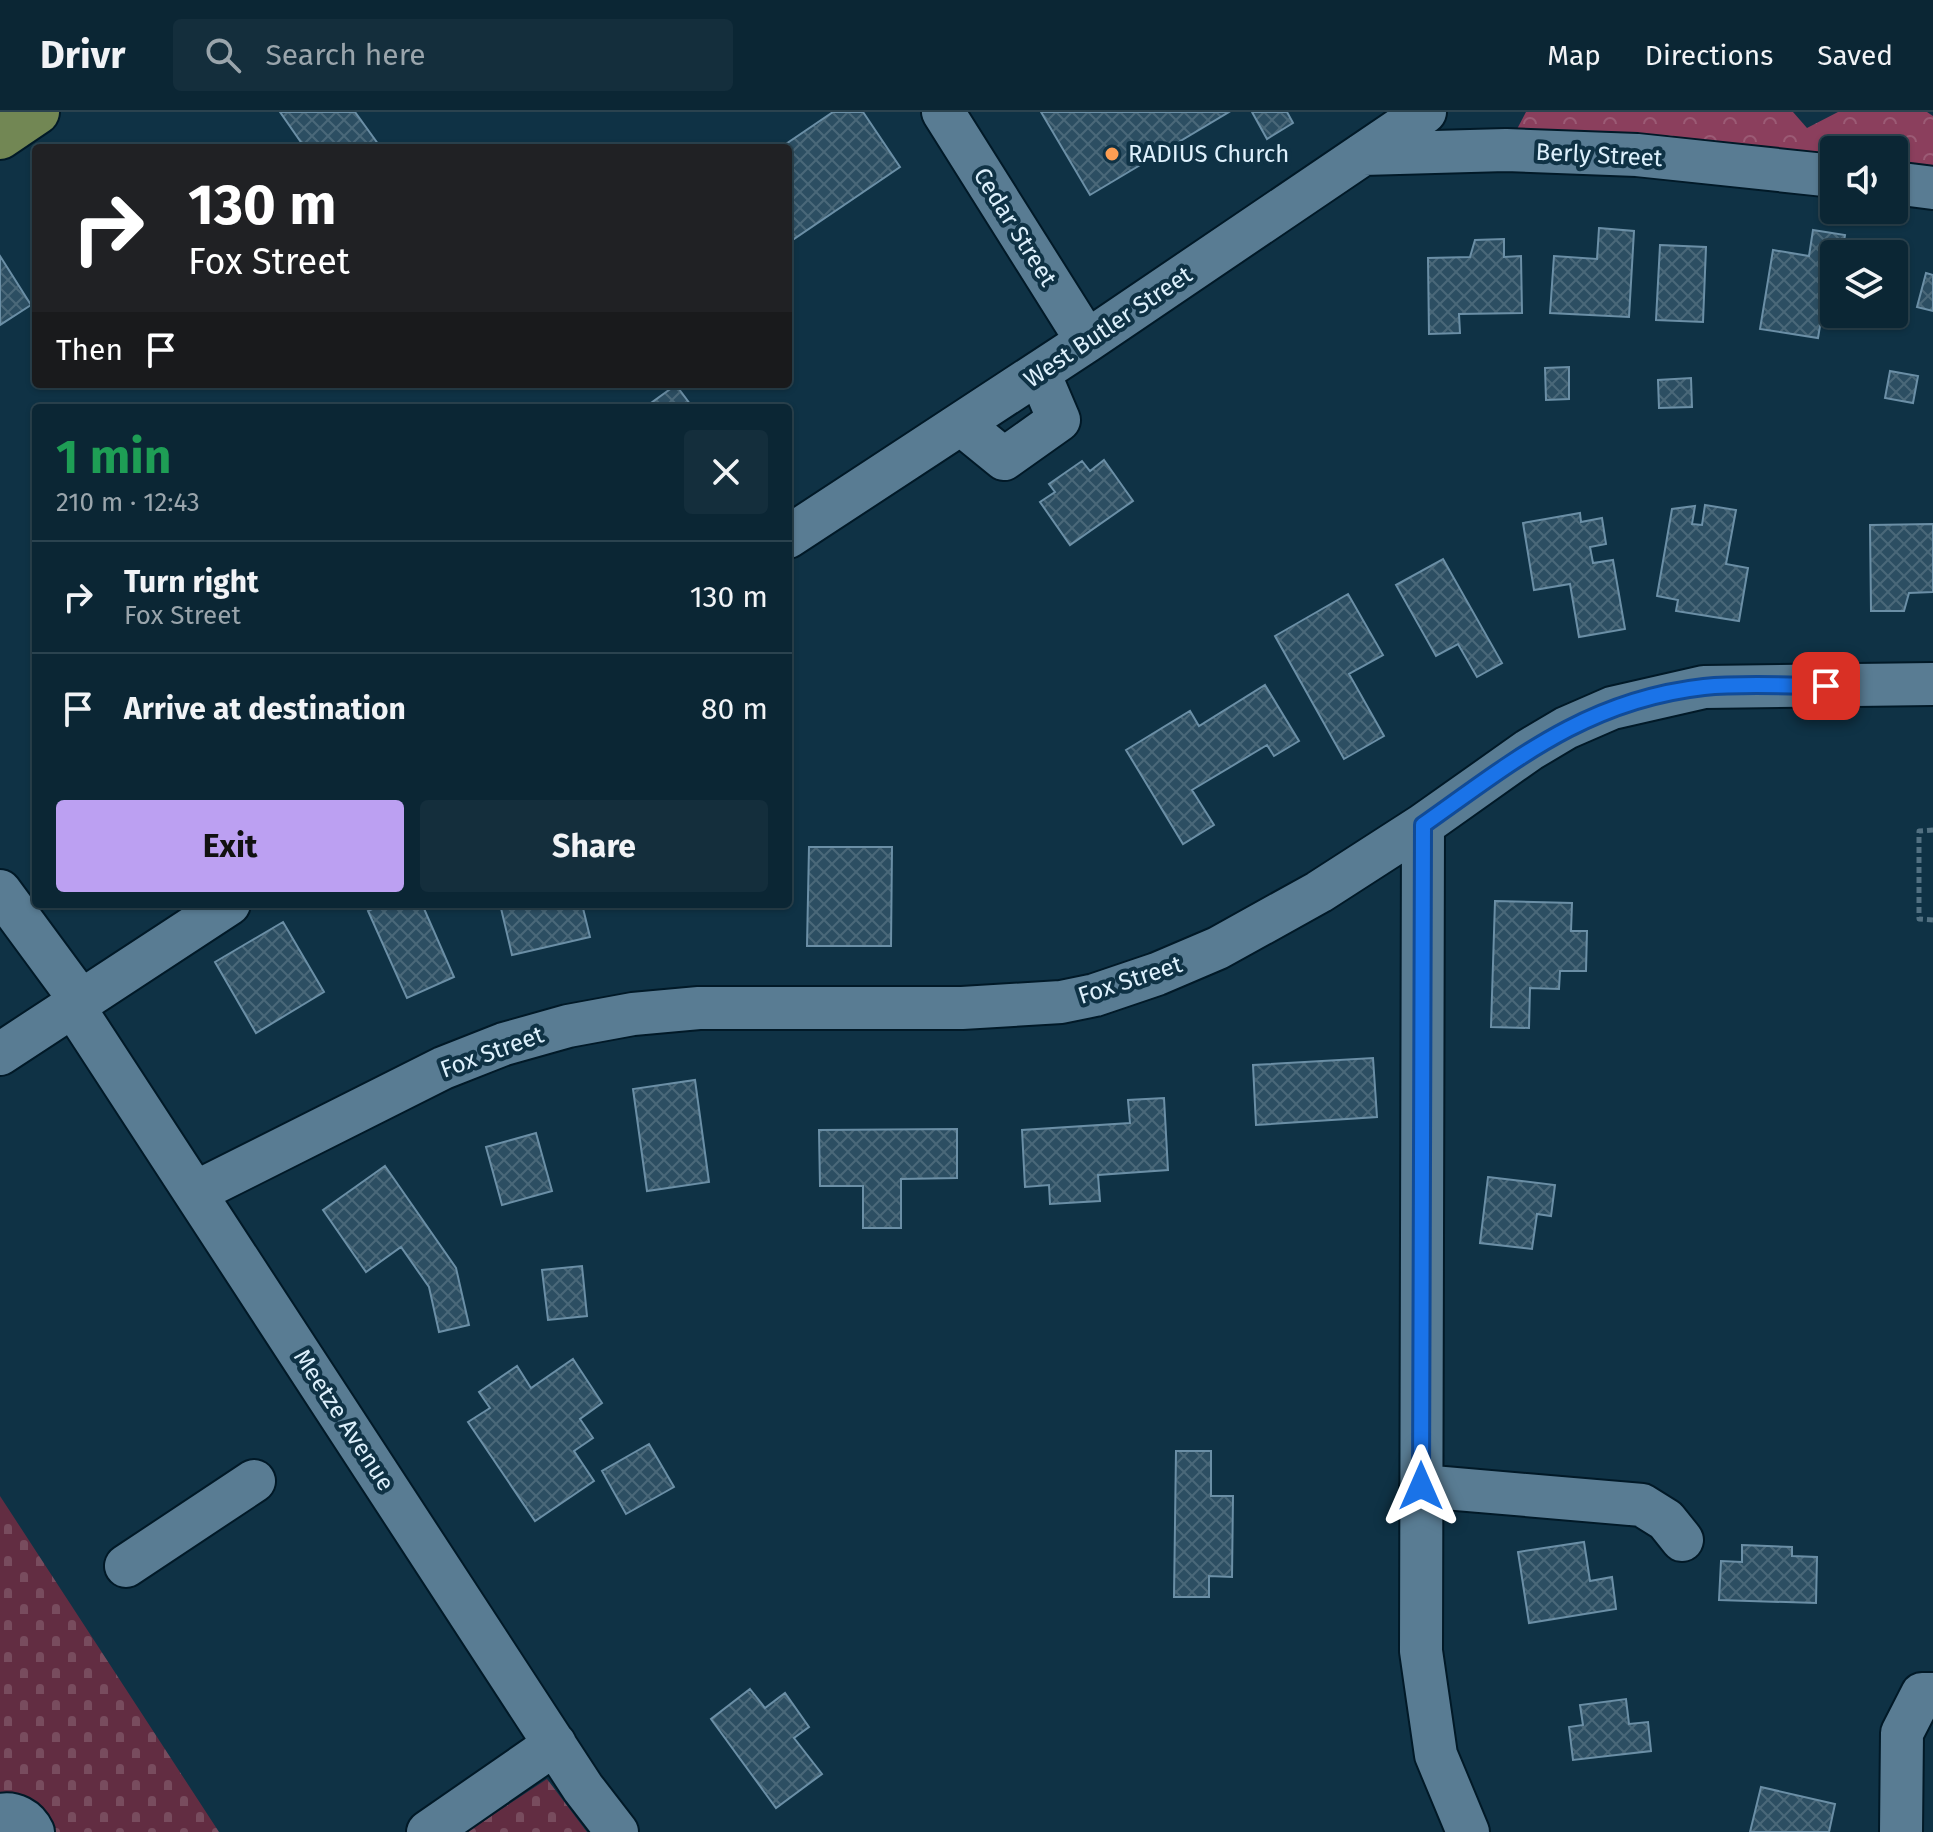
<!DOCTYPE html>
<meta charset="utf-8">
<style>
body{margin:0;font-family:"Fira Sans",sans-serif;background:#142e3c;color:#f1f3f6;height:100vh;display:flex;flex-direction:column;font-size:30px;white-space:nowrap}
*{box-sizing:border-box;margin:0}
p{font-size:26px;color:#9aa5ac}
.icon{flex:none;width:44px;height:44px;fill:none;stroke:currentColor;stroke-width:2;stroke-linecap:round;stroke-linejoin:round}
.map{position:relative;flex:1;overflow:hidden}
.sheet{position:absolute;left:32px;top:292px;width:760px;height:504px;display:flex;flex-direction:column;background:#0b2634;border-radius:8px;box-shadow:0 2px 6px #0004,0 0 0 2px #2b434f}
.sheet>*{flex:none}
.guide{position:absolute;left:32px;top:32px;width:760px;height:244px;border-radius:8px;box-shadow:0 2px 6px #0004,0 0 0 2px #2b434f;background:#202124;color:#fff;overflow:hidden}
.fabs{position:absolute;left:1820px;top:24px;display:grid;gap:16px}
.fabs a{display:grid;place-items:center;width:88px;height:88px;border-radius:8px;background:#0b2634;box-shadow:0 2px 6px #0004,0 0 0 2px #2b434f;font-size:40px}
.pin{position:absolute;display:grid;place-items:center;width:68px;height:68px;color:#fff;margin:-34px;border-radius:16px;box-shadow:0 4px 12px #0006}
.me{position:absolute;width:88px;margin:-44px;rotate:0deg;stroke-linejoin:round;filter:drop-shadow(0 0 6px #0008)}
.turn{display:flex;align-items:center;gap:28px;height:168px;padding:0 24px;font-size:36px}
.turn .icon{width:104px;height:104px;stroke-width:2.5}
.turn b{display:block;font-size:56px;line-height:68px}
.then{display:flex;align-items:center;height:76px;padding:0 24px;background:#0003;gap:16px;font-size:30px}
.round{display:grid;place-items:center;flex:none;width:84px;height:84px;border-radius:8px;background:#142e3c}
.headline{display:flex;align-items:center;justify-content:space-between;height:136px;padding:0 24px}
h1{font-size:48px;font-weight:700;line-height:60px;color:#1e9e55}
.button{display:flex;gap:16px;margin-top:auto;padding:16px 24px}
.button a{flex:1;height:92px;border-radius:8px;background:#bca0f2;color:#111;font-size:32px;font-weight:700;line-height:92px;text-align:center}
.button a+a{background:#142e3c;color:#f1f3f6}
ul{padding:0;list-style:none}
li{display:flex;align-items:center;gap:24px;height:112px;padding:0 24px;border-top:2px solid #2b434f}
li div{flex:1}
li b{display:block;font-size:30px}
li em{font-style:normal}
header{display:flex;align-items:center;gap:48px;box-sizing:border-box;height:112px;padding:0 40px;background:#0b2634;border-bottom:2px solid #2b434f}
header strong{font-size:38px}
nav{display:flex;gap:44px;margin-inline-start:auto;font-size:28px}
.search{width:560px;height:72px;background:#142e3c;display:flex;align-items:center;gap:20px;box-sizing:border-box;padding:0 28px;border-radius:8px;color:#9aa5ac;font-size:30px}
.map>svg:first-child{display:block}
.forest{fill:url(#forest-crowns)}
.cemetery{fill:url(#cemetery-stones)}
.building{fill:url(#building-cross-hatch);stroke:#6b8fa6;stroke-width:2}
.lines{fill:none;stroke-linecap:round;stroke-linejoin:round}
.minor-casing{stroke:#011927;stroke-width:46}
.major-casing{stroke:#011927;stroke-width:48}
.path{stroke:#537182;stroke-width:5;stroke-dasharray:6 4;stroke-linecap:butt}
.minor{stroke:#597c93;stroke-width:42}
.major{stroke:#728754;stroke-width:44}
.route-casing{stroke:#114b97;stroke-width:20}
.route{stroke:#1a73e8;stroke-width:14}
.poi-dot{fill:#fc9d53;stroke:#0f3245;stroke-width:3}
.labels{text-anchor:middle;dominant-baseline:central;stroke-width:8;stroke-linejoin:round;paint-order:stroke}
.poi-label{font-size:24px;fill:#ddf0fc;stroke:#0f3245;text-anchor:start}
.street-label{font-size:24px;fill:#ddf0fc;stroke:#0f3245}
</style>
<header>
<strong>Drivr</strong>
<div class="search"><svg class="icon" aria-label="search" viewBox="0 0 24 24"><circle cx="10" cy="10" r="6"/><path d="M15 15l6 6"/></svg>Search here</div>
<nav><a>Map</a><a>Directions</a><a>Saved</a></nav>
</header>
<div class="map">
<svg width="1933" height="1720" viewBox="0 0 1933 1720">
<defs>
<pattern id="forest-crowns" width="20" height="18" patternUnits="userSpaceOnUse" patternTransform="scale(2)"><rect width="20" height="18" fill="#8b3f5d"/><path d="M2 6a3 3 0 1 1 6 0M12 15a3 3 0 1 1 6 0" fill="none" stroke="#9b5b75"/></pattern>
<pattern id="cemetery-stones" width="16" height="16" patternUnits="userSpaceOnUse" patternTransform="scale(2)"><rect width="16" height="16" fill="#622d42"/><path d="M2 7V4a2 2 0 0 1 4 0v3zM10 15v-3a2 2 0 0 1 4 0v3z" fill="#784c5e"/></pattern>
<pattern id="building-cross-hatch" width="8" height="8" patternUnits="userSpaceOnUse" patternTransform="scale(2)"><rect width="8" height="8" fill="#2c4e62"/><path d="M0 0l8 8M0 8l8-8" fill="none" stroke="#4a6879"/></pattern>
</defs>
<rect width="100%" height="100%" fill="#0f3245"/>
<path class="forest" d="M1526,0H1793L1807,16L1838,0H1927L1933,4V76L1894,71V38H1834V64L1506,38Z"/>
<path class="cemetery" d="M0,1384L219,1720H0Z
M547,1667L587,1720H467Z"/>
<path class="building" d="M280,0H355L381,36H305Z
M833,0H863L900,55L788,131V36H780Z
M1041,0H1229L1090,83Z
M1252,0H1287L1293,11L1267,27Z
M1599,116L1634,119L1629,205L1550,201L1554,144L1597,147Z
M1813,118L1845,123L1842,142H1834V191L1824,190L1818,226L1760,217L1773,138L1809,144Z
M1504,127V145L1521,144L1522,201L1459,202L1460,221L1429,222L1428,146L1470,145L1475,128Z
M1660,133L1706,135L1703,210L1656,208Z
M0,144L31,193L0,213Z
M1926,161L1933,163V199L1917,195Z
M1569,255V287L1546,288L1545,256Z
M1890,259L1918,264L1913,291L1885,286Z
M1691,266L1692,295L1659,296L1658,268Z
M676,273L693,296H644Z
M1104,348L1133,389L1070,433L1040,390L1055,380L1049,372L1082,349L1090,359Z
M1705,393L1736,398L1726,452L1748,456L1739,509L1676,499L1678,488L1657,484L1672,397L1695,394L1692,412L1702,413Z
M1580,401L1581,410L1602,406L1606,432L1590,435L1593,451L1613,448L1625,517L1579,525L1570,472L1534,478L1523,411Z
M1933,412V480L1909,481L1904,499H1871L1870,413Z
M1443,447L1502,551L1477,565L1458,532L1436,544L1396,473Z
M1348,482L1383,543L1349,562L1384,624L1344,647L1275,524Z
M1265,573L1299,629L1274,644L1267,633L1192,678L1214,713L1183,732L1126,638L1190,599L1199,614Z
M809,735H892L891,834H807Z
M1495,789L1572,791L1571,819H1587L1586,859H1560L1559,877L1530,876L1529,916L1491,915Z
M383,792H422L454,865L407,886L368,799Z
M500,792H582L590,825L512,843Z
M283,810L324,880L256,921L215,850Z
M1373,946L1377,1005L1256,1013L1253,953Z
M695,968L709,1070L647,1079L633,977Z
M1164,986L1168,1058L1098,1063L1100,1089L1050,1092L1049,1073L1025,1075L1022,1018L1130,1011L1128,988Z
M957,1017V1066L901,1067V1116H863V1074H820L819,1018Z
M536,1021L552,1079L502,1093L486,1035Z
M385,1054L456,1156L469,1213L439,1220L429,1175L401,1135L366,1160L323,1098Z
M1488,1065L1555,1073L1551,1104L1537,1102L1532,1137L1480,1131Z
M582,1154L587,1204L548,1208L542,1158Z
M573,1247L602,1291L580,1307L593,1326L574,1339L594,1369L535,1409L468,1310L490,1296L479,1280L517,1254L531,1276Z
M649,1332L674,1375L626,1402L602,1359Z
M1176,1339H1211V1384H1233L1232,1465L1209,1464V1485H1174Z
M1584,1430L1590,1469L1612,1465L1616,1497L1529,1511L1518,1440Z
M1742,1433L1792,1435V1444L1817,1445L1816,1491L1719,1488L1721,1449L1742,1450Z
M750,1577L765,1596L785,1581L809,1615L794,1626L822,1662L776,1696L711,1607Z
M1626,1587L1629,1612L1648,1610L1651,1639L1573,1648L1569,1615L1583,1613L1580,1593Z
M1761,1675L1835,1692L1829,1720H1750Z"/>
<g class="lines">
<g class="minor-casing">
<path id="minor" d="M943,0L1087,229
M1363,42L1506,38L1637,43L1834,64
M1894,71L1933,76
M961,312L1004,347L1059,308L1039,261
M788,425L1087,229L1425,0
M1423,713L1421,1539L1436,1643L1468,1720
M0,779L81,889
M73,894L583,1676L617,1720
M0,942L229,792
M196,1080L443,956L504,932L568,914L633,902L699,896H962L1061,890L1095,883L1157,862L1218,836L1319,780L1423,713L1529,638L1566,616L1612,596L1704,575L1933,572
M1421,1374L1642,1393L1666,1408L1682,1428
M126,1454L254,1369
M0,1703C14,1700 27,1707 33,1720
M428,1720L555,1632
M1901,1720L1902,1621L1922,1582H1933"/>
</g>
<g class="major-casing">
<path id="major" d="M0,25L37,0"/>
</g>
<path class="path" d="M1933,718L1919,719V807L1933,808"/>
<use href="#minor" class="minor"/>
<use href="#major" class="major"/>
</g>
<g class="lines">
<g class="route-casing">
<path id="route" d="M1421,1374L1423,713C1515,648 1587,588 1704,575C1744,571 1786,574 1826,574"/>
</g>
<use href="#route" class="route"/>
</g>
<circle class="poi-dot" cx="1112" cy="42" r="8"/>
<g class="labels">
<g class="poi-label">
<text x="1128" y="42">RADIUS Church</text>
</g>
<g class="street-label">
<text transform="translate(1599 43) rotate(3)">Berly Street</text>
<text transform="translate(1015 115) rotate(58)">Cedar Street</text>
<text transform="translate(1108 215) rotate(-34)">West Butler Street</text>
<text transform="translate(1130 868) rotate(-18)">Fox Street</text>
<text transform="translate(492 940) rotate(-20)">Fox Street</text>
<text transform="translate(344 1308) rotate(57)">Meetze Avenue</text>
</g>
</g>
</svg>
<div class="fabs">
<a><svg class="icon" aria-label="sound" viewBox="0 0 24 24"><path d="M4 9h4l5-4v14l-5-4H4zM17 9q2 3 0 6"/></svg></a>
<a><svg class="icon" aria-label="layers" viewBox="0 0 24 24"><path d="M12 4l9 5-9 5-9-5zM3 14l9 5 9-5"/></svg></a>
</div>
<div class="pin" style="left:1826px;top:574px;background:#d93025"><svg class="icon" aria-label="arrive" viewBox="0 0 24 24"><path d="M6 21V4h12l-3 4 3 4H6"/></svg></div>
<svg class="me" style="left:1421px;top:1374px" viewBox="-20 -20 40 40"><path d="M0-17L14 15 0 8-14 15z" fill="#1a73e8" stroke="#fff" stroke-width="4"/></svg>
<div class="guide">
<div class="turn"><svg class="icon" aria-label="right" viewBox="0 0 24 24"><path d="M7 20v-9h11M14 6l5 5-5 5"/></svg><div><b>130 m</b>Fox Street</div></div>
<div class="then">Then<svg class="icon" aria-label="arrive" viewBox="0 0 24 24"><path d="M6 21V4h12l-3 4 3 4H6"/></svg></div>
</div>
<section class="sheet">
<div class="headline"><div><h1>1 min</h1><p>210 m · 12:43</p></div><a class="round"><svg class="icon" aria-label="close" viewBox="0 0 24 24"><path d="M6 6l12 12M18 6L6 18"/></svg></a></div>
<ul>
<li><svg class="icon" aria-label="right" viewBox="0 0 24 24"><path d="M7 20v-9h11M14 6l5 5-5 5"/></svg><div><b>Turn right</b><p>Fox Street</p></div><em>130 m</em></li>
<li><svg class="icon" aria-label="arrive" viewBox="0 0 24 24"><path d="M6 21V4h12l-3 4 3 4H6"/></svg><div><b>Arrive at destination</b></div><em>80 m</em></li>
</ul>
<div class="button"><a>Exit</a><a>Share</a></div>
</section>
</div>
